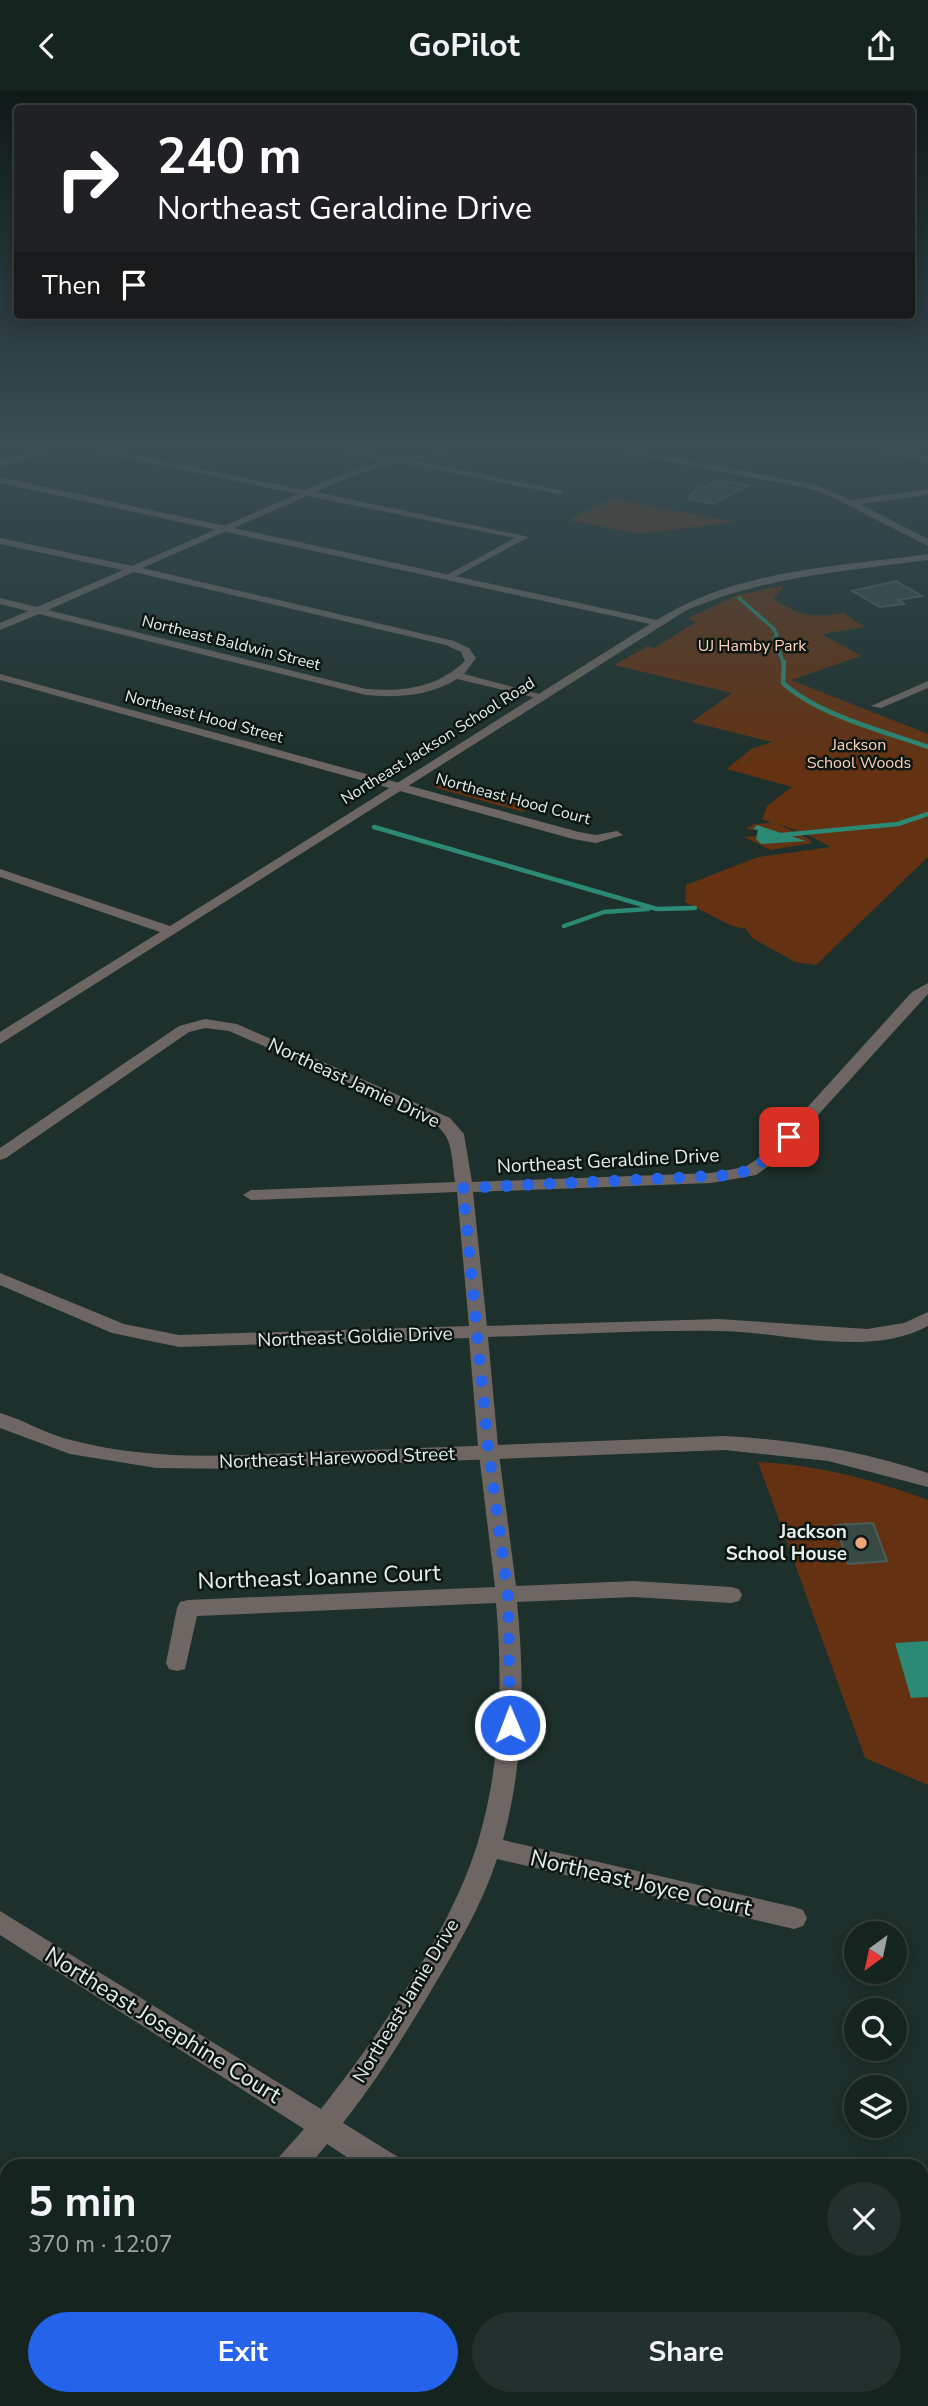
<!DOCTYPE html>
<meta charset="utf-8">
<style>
body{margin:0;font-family:"Nunito Sans",sans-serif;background:#23302d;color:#f1f3f6;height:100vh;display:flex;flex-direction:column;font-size:26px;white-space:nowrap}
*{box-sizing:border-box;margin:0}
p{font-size:23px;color:#9ea4a5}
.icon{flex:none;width:38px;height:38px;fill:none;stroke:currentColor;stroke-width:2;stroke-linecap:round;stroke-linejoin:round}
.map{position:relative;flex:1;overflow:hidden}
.drawer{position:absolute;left:0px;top:2068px;width:929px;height:247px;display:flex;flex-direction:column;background:#162420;border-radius:21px 21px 0 0;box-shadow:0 4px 18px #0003,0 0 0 2px #35413e}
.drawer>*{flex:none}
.hud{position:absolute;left:14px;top:14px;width:901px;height:214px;border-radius:7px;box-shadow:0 4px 18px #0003,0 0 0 2px #35413e;background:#202124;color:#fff;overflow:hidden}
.needle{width:46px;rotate:213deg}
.tools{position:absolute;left:844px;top:1830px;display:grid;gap:14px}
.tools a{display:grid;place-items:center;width:63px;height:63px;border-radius:50%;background:#162420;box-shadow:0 4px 18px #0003,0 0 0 2px #35413e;font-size:35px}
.pin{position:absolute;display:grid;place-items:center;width:60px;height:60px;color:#fff;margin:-30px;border-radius:14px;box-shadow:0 4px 10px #0006}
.me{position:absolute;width:77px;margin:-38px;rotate:359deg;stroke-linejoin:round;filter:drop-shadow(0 0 5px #0008)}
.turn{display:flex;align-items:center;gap:24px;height:147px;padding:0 28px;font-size:32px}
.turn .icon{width:91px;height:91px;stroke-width:2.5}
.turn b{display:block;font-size:49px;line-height:60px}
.then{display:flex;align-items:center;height:66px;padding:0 28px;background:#0003;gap:14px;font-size:26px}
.round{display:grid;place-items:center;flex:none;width:74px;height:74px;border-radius:37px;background:#23302d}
.head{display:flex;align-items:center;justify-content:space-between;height:119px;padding:0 28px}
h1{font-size:42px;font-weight:700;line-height:52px}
.action{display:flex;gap:14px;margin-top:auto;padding:14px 28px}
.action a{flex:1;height:80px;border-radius:42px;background:#2563eb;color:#fff;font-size:28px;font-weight:700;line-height:80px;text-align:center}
.action a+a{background:#23302d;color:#f1f3f6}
header{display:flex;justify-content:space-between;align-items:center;height:91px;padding:0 28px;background:#162420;font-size:32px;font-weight:700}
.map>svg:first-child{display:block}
.green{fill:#643212}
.water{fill:#2c8974}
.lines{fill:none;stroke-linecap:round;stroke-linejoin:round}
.stream-far1{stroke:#2c8974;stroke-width:3.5}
.stream{stroke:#2c8974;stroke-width:4.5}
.building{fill:#374a44;stroke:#4a5e58;stroke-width:2}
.minor{fill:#6e6662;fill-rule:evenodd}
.tertiary{fill:#6e6662;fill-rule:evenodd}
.route{stroke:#2563eb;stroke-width:12;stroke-dasharray:0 21.6}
.poi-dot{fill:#efa377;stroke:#0e1613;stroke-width:2.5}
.labels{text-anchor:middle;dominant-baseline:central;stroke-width:5;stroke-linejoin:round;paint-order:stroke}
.far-street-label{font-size:16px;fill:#e4efeb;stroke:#0e1613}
.far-park-label{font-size:16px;fill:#ffd3bb;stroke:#0e1613}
.street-label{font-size:19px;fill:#e4efeb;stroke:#0e1613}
.poi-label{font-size:19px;font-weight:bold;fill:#e4efeb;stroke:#0e1613;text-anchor:end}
.near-street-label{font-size:23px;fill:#e4efeb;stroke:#0e1613}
</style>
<header><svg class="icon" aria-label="back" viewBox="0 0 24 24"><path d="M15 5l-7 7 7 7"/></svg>GoPilot<svg class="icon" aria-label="share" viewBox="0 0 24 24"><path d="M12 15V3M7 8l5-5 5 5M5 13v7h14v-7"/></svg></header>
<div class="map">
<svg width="928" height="2315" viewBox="0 0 928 2315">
<rect width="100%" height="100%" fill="#1d302b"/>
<path class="green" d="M611,407L736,431L638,443L569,429Z
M784,494L774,508C801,526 813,527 844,522L864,536L822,543L861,565L791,589L928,643V766L816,874L795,871L752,847L746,838L732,835L685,811L686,794L758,766L831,756L806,743L776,732L809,748L812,752L771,759L744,746L756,745L758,739L746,738L754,733L772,732L762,728L767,715L792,696L727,678L751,658L772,651L692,631L732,602L614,574L648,555L654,557L696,531L687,528L735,505Z
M440,687L443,688L535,713L523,721L436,697L432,693Z
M758,1371C818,1374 872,1388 928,1409V1694L865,1667Z"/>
<path class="water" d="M757,734L806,750L761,753L756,748L758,739L753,738Z
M928,1550V1606L911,1607L895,1552Z"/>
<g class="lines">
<path class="stream-far1" d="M739,507L774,538L777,544L774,548L784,573"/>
<path class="stream" d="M784,571L783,592C818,624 883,640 928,656
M374,736L657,818L695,817
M782,744L898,733L928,723
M564,835L604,821L648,818"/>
</g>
<path class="building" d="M719,389L748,394L713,413L688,408L699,395H707Z
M896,490L922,505L898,509L904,513L880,516L852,500Z
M873,1432L887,1470L848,1473L836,1434Z"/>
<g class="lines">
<path class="minor" d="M48,354H61L0,377V371Z
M66,354H83L305,399L351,379L388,370L316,354C344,354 370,365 398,366C424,368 456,354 485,354L413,369L564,400L560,403L399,372L357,383L316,401L529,446L451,488L443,486L515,447L307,405L142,477L454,550L469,557L476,567L464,583L547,605L541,608L457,588C430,605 397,607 366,604L39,523L0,539V532L28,520L0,513V507L37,516L123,479L0,453V447L132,475L297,403ZM134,481L446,554L461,561L465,570C437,597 403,601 366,598L48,519Z
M585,354H603L813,393L852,409L928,398V404L860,413L928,448V455L834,407L811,398Z
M850,354H868L928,365V371Z
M0,583L579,741L596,744L617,740L623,744L596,752L573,748L0,589Z
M928,590V597L881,617L871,615Z
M928,892V903L777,1069L756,1084L711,1092L473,1101L487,1235L719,1228L867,1238L904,1232L928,1221V1235C866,1268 784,1240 717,1240C641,1239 564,1244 488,1246L498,1355L516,1495L634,1490L731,1496L739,1498L742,1504L739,1510L731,1512L634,1506L517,1511C525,1590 524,1671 503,1749L794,1816L803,1819L807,1827L803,1835L794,1838L497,1768C482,1814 457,1856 432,1898C405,1944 376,1990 343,2032L398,2066L402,2076H362L327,2053L308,2076H275L279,2066L304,2038L0,1844V1820L321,2018C377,1947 450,1841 477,1754C501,1676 503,1592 496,1512L197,1525L185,1578L177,1580L169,1578L166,1572L177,1517L180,1511L188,1509L495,1496L478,1355L469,1247L179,1256L112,1242L0,1194V1182L124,1233L179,1244L469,1235L457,1101L251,1109L243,1104L251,1099L455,1091C450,1053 454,1042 418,1022L229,940L205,937L189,941L6,1067L0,1069V1057L179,935L205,928L237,933L450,1027L464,1043L472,1091L711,1082L745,1076L765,1063L912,901Z
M7,2297V2308H33L30,2315H0V2303Z
M635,2308H666L663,2315H633Z"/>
<path class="tertiary" d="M0,386L657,529C737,478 837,476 928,463V469C845,480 762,486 685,520L0,953V941L160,841L0,786V778L170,835L650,533L0,392Z
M0,1322C24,1329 46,1343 71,1349C127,1364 184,1366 242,1364L725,1345C795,1349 862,1360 928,1382V1396L828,1370L725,1359L242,1378L156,1377L70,1363L0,1337Z"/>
</g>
<linearGradient id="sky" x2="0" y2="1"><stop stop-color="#101a18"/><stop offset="0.52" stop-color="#3a4e55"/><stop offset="1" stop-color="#3a4e55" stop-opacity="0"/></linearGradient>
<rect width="928" height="678" fill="url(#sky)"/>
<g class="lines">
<path class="route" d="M510,1634L508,1505L488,1355L463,1097L734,1084C758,1077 772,1064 789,1046"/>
</g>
<circle class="poi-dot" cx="861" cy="1452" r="7"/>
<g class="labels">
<g class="far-street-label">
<text transform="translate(231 552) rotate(14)">Northeast Baldwin Street</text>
<text transform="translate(204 626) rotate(15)">Northeast Hood Street</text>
<text transform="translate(438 650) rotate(-32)">Northeast Jackson School Road</text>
<text transform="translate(513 708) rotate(15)">Northeast Hood Court</text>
</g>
<g class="far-park-label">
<text x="752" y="555">UJ Hamby Park</text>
<text x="859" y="654">Jackson<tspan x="859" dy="18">School Woods</tspan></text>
</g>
<g class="street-label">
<text transform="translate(354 992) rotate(25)">Northeast Jamie Drive</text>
<text transform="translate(608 1070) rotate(-3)">Northeast Geraldine Drive</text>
<text transform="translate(355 1246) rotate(-2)">Northeast Goldie Drive</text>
<text transform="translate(337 1367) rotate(-2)">Northeast Harewood Street</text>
<text transform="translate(406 1910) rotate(-59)">Northeast Jamie Drive</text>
</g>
<g class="poi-label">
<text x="847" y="1441">Jackson<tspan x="847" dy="22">School House</tspan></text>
</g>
<g class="near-street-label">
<text transform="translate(319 1486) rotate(-2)">Northeast Joanne Court</text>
<text transform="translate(641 1792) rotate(13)">Northeast Joyce Court</text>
<text transform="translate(163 1934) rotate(32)">Northeast Josephine Court</text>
</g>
</g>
</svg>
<div class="tools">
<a><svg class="needle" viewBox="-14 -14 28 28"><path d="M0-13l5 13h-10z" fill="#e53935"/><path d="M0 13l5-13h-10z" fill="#9ea4a5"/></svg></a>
<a><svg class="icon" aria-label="search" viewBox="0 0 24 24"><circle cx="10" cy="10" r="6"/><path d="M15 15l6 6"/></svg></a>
<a><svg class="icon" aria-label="layers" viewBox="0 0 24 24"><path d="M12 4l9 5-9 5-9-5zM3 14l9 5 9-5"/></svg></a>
</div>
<div class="pin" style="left:789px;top:1046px;background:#d93025"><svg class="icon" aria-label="arrive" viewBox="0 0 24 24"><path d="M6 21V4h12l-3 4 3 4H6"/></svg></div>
<svg class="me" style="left:510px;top:1634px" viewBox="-20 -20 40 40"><circle r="17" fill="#2563eb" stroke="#fff" stroke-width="3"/><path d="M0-11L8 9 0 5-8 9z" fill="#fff"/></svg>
<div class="hud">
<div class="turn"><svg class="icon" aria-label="right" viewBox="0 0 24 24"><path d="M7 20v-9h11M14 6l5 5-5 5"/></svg><div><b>240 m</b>Northeast Geraldine Drive</div></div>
<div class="then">Then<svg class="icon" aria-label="arrive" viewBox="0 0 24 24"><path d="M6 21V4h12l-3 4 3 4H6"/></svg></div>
</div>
<section class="drawer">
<div class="head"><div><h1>5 min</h1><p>370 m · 12:07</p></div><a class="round"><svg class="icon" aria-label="close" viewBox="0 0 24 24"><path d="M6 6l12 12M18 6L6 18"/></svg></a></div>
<div class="action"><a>Exit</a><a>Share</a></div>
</section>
</div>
